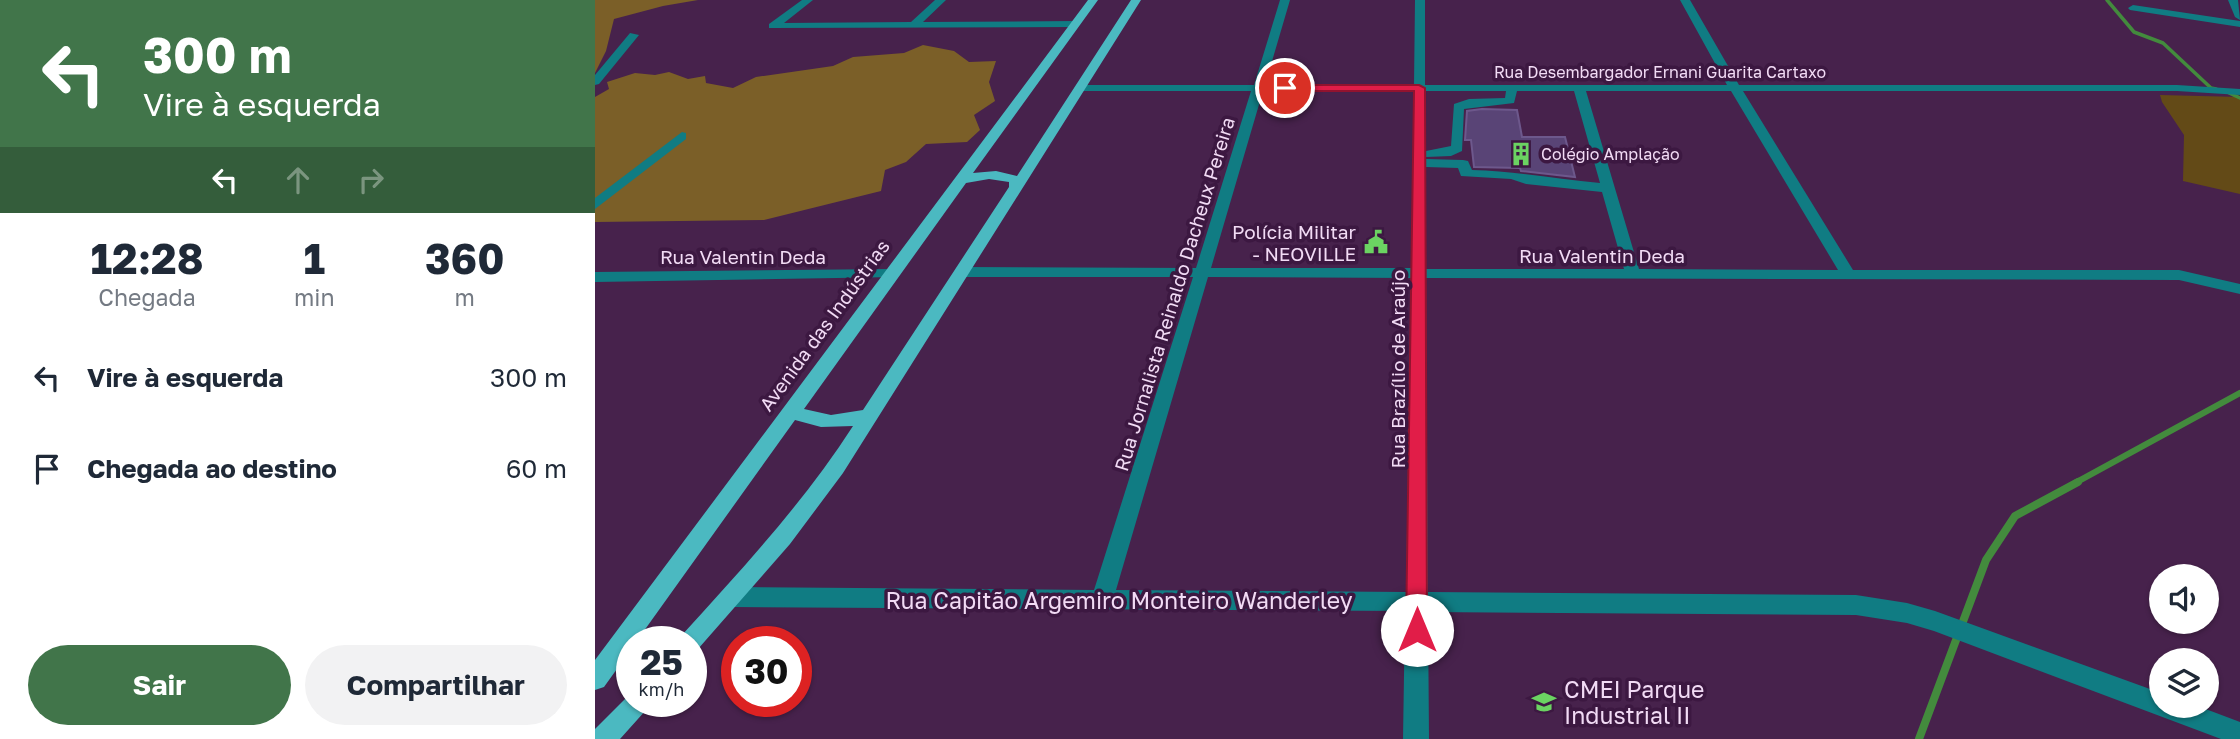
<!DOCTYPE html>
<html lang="pt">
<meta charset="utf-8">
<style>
body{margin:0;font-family:"Golos Text",sans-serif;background:#f2f2f3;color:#1f2937;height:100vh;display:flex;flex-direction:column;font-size:26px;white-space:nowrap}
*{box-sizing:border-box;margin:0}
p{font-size:23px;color:#747a83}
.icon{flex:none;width:38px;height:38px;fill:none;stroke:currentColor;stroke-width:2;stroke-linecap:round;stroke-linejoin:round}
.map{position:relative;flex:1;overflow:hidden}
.panel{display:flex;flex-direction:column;background:#fff;width:595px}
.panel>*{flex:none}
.top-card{background:#41754a;color:#fff;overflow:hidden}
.fabs{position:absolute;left:1554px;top:564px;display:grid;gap:14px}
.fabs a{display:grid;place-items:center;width:70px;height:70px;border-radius:50%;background:#fff;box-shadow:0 2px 5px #0004;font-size:35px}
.speed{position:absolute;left:21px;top:626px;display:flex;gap:14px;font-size:35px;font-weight:700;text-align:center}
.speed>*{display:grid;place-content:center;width:91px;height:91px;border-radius:50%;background:#fff;box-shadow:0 2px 5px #0004;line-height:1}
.speed small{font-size:18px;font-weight:400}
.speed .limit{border:10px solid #d22;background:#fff;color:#111}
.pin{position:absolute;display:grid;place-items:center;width:60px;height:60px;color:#fff;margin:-30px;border:4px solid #fff;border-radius:50%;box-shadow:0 2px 7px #0007}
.me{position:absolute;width:77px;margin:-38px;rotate:0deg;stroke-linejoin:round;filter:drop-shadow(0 0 5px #0008)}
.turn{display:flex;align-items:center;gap:24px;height:147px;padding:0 28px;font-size:32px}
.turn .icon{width:91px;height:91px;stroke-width:2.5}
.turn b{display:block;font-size:49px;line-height:60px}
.lanes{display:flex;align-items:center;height:66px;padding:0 28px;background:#0003;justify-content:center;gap:35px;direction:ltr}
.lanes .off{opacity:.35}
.eta{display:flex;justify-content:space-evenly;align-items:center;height:119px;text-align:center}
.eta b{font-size:42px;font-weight:700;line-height:49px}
.action{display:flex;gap:14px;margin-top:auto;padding:14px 28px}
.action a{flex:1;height:80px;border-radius:42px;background:#41754a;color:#fff;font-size:28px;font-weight:700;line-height:80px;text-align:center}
.action a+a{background:#f2f2f3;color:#1f2937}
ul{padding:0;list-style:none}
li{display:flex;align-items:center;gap:21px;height:91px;padding:0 28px}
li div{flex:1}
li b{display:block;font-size:26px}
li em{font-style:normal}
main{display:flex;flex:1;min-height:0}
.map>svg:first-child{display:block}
.green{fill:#634a17}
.forest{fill:#7b5f28}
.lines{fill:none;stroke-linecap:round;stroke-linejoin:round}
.stream-far2{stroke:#438b3d;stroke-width:3.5}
.stream-far1{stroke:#438b3d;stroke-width:6}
.stream{stroke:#438b3d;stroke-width:8}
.building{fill:#594476;stroke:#6d588c;stroke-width:2}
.minor{fill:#107c83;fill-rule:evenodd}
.major{fill:#4bb9c1;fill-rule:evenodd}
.route{fill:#e11d48;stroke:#92132f;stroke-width:2}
.labels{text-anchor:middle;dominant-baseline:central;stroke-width:7;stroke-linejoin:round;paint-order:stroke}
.far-street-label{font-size:16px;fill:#f2dbf5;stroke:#3c1841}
.far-poi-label{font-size:16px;fill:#f2dbf5;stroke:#3c1841;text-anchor:start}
.poi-label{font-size:19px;fill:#f2dbf5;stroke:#3c1841;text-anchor:end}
.street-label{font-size:19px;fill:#f2dbf5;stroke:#3c1841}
.near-street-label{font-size:23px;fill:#f2dbf5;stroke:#3c1841}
.near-poi-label{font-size:23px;fill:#f2dbf5;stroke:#3c1841;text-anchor:start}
</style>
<main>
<section class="panel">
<div class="top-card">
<div class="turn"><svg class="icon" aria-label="left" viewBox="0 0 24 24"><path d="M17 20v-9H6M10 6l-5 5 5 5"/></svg><div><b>300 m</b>Vire à esquerda</div></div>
<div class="lanes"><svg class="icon" aria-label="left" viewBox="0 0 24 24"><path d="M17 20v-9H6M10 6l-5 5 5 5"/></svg><svg class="icon off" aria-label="ahead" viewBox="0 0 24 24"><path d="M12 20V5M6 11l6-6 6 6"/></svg><svg class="icon off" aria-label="right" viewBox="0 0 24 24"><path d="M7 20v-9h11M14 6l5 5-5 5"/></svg></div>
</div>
<div class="eta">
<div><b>12:28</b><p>Chegada</p></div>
<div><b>1</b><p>min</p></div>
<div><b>360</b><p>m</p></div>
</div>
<ul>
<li><svg class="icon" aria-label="left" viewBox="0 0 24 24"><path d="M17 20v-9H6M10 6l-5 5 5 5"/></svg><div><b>Vire à esquerda</b></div><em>300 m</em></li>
<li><svg class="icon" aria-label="arrive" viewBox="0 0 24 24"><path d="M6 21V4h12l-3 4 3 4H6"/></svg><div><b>Chegada ao destino</b></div><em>60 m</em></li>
</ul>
<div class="action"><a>Sair</a><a>Compartilhar</a></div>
</section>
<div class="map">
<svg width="1645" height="739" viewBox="0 0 1645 739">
<rect width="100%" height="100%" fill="#47224c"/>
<path class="green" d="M1565,95L1645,97V194L1588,181L1589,135L1567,102Z"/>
<path class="forest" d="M0,0H103L68,6L19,19L11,51L0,73Z
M328,45L359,51L374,62L401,61L394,82L400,101L379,115L385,130L372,142L331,144L311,162L290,170L286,191L169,220L0,222V97L14,89L12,82L40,73L60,75L74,72L93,79L110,76L111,83L138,88L161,77L238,66L258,57L309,53Z"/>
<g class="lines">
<path class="stream-far2" d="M1512,0L1539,32L1568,43L1616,88L1621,89
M1632,92L1645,98"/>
<path class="stream-far1" d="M1480,483L1645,393"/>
<path class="stream" d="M1324,739L1391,560L1420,516L1483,482"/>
</g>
<path class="building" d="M887,109L922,110L927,137H970L980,177L926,171L925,168L879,167L876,140H870L872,111Z"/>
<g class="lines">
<path class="minor" d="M207,0H218L189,23L316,22L340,0H351L328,22L480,21L485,24L480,27L174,28V24Z
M685,0H695L670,85H819L820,0H830V85H1132L1085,0H1095L1144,85H1582L1645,89V95L1582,91H1148L1258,270H1584L1645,284V294L1584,280L831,278L833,592L1261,595L1312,603L1340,611L1566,693V705H1600L1645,722V739H1626L1339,631L1312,623L1261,615L833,612L834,739H808L810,611L137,607L129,604L126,597L129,590L137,587L499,590L598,277H367L359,272L367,267L601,268L656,91H485L479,88L485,85H659ZM668,91H819L816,268H616ZM830,91H911L910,98L874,99L859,104L856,146L831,151ZM922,91H979L1005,183C962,179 920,171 877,170L873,161L868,160L831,159V157L856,156L867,151L869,109L919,103ZM991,91H1136L1243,270L1044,269ZM831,167L863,168L866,176L916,179L931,184L1007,192L1029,269H831ZM613,277L816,278L811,592L521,590Z
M1633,0H1643L1645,20L1640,17Z
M1538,5L1645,21V27L1535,10L1533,8Z
M35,33L44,35L4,84L0,85V75Z
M87,132L91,133V139L0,209V198Z
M297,269L305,274L302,277L0,282V272Z"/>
<path class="major" d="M493,0H503L378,173L401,171L422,176L536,0H546L248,473L195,544L103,649L96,652V642H83L87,635C148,568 209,502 258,426L226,427L200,420L41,642H37V648L9,687L0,690V660ZM394,179L414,182V187L268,410L236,415L209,409L371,183Z
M37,692V702H54L51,710L25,739H0V729Z"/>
</g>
<path class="route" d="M824,85L830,88L832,630L829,636L822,639L815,636L811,630L819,91H690L685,88L690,85Z"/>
<defs>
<g id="building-bare" transform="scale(1.89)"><path d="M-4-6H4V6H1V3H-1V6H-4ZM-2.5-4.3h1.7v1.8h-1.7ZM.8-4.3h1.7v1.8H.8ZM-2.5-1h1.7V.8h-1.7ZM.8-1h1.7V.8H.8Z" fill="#6bd362" stroke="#3c1841" stroke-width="2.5" paint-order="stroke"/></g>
<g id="civic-bare" transform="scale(1.89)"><path d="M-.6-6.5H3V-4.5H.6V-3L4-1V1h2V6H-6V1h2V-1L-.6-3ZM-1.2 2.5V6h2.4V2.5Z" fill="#6bd362" stroke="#3c1841" stroke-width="2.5" paint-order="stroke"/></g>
<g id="school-bare" transform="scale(1.89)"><path d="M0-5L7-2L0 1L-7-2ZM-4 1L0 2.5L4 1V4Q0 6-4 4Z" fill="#6bd362" stroke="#3c1841" stroke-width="2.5" paint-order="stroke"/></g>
</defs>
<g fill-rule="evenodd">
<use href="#building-bare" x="926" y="154"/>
<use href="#civic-bare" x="781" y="242"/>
<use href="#school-bare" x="949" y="702"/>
</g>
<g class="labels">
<g class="far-street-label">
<text x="1065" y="72">Rua Desembargador Ernani Guarita Cartaxo</text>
</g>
<g class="far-poi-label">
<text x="946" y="154">Colégio Amplação</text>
</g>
<g class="poi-label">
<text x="761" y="231">Polícia Militar<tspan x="761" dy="22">- NEOVILLE</tspan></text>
</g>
<g class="street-label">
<text x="1007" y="255">Rua Valentin Deda</text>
<text x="148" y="256">Rua Valentin Deda</text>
<text transform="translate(579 294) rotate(-73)">Rua Jornalista Reinaldo Dacheux Pereira</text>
<text transform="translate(229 325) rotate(-54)">Avenida das Indústrias</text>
<text transform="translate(802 369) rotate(-90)">Rua Brazílio de Araújo</text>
</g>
<g class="near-street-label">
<text x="524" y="600">Rua Capitão Argemiro Monteiro Wanderley</text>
</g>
<g class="near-poi-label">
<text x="969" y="689">CMEI Parque<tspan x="969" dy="26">Industrial II</tspan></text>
</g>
</g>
</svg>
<div class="fabs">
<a><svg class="icon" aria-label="sound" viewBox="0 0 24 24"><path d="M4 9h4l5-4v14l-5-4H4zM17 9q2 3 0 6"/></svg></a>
<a><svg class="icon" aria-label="layers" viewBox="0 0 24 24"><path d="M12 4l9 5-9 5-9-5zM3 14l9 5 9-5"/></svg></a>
</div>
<div class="speed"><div>25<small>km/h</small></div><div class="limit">30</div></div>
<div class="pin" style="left:690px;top:88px;background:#d93025"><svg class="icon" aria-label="arrive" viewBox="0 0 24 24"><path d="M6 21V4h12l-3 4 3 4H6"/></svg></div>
<svg class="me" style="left:822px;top:630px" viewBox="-20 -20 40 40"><circle r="19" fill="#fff"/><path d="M0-13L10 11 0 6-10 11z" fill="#e11d48"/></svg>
</div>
</main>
